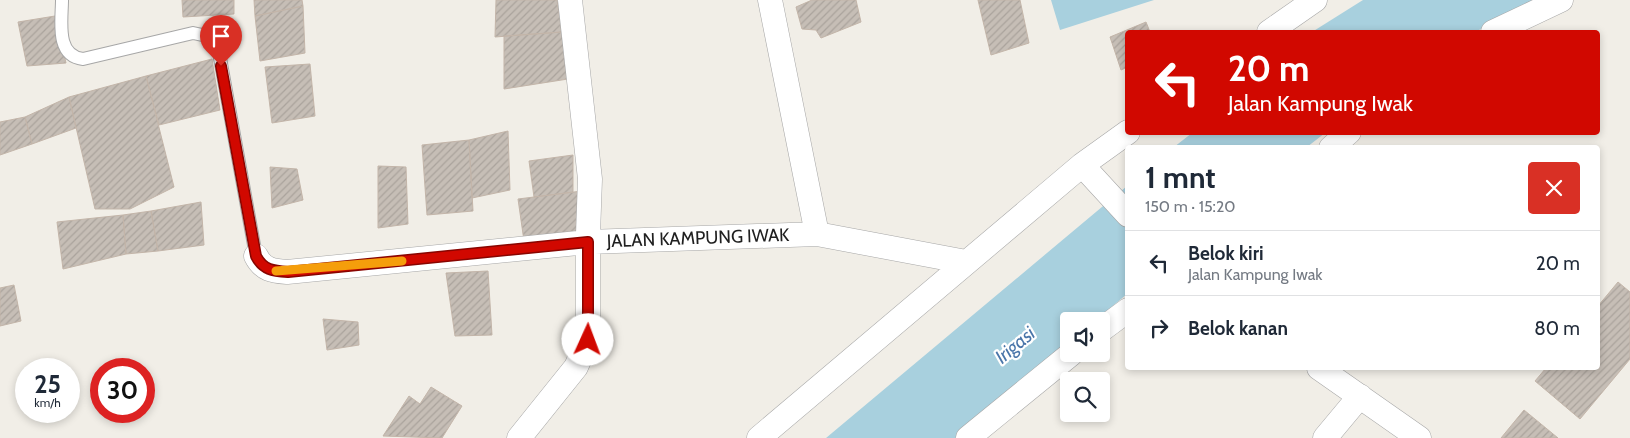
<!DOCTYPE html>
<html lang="id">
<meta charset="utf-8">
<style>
body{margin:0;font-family:Cabin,sans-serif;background:#f6f6f7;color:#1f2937;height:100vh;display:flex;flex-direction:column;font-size:19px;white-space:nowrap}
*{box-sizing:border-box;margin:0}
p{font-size:16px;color:#747a83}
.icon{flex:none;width:28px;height:28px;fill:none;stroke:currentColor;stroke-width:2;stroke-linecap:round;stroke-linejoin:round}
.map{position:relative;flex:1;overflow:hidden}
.sheet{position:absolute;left:1125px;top:145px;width:475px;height:225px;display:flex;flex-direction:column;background:#fff;border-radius:5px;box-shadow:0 2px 8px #0003}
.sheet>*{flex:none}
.banner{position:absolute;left:1125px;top:30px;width:475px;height:105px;border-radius:5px;box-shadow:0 2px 8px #0003;background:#d10800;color:#fff;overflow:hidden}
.controls{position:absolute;left:1060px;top:312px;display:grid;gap:10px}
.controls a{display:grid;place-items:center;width:50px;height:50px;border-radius:5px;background:#fff;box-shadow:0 2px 8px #0003;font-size:25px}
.speed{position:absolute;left:15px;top:358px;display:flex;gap:10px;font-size:25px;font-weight:700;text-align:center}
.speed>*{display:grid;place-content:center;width:65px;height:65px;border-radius:50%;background:#fff;box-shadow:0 2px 8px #0003;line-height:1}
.speed small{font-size:12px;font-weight:400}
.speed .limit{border:8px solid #d22;background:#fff;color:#111}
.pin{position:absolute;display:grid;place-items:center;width:42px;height:42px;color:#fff;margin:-51px -21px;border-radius:50% 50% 50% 0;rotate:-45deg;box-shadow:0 0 5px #0007}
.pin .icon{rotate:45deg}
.me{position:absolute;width:55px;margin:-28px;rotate:2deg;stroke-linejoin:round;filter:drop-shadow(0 0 4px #0008)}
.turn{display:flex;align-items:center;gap:18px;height:105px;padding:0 20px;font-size:22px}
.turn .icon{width:65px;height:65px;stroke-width:2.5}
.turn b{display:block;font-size:35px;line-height:42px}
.round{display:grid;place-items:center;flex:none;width:52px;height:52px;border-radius:5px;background:#f6f6f7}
.head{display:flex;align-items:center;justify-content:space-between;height:85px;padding:0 20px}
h1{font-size:30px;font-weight:700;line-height:38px}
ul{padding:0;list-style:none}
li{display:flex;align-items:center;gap:15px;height:65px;padding:0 20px;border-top:1px solid #e0e1e3}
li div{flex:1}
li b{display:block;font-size:19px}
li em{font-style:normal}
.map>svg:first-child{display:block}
.water{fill:#a8d0de}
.building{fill:url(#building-hatch);stroke:#c3b5a9}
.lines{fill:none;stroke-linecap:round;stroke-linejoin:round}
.lane-casing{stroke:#a7a7a7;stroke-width:14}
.street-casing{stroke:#a7a7a7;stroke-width:25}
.lane{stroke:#fff;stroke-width:12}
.street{stroke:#fff;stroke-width:24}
.route-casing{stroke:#880500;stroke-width:12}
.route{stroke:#d10800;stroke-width:9}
.slow{stroke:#f59e0b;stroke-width:9}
.labels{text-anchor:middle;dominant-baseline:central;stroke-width:4.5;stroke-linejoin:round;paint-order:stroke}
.street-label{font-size:18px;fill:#202020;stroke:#fff}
.water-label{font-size:19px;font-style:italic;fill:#4975a9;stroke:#fff}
</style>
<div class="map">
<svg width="1630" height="438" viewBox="0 0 1630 438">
<defs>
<pattern id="building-hatch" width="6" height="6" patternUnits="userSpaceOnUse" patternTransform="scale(1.25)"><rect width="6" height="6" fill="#c6beb6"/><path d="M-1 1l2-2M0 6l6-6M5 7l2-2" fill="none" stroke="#aaa39c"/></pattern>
</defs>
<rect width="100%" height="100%" fill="#f1eee7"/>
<path class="water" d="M1051,0H1154L1060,30Z
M1363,0H1539L1475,32H1312Z
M1192,133V132L1325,133L1307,147H1174Z
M1127,186V294L1095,321H1069V343L955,438H826Z"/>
<path class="building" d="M182,0H234V14L183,17Z
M254,0H302L303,6L255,16Z
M496,0H557L562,32L495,37Z
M812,0H856L861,22L821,38L816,30L802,29L796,7Z
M978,0H1020L1029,43L991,55Z
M303,6L305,53L260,61L255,16Z
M55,16L66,63L27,66L18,22Z
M1146,22L1150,32H1128V67L1121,70L1110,37Z
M562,32L568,79L504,89V36Z
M212,59L220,110L159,125L146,76Z
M310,64L315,116L272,123L265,67Z
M146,76L174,187L130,209H95L69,97Z
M69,97L76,128L32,144L25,117Z
M25,117L32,144L0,155V122Z
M508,131L510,190L472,198L469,140Z
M469,140L473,211L427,215L422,145Z
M573,155V192L534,197L529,161Z
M378,166L406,167L408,224L378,228Z
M270,167L297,169L303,200L272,208Z
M582,191L588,234L524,241L518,199Z
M201,202L204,245L158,251L151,211Z
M151,211L158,251L126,254L123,215Z
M123,215L126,254L63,269L57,222Z
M488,271L492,335L455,336L446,273Z
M1618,282L1630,292V359L1580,419L1535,381L1546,368H1598V306Z
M14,285L21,321L0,326V288Z
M323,319L358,322L359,345L327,350Z
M431,387L462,406L442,438L383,436L409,396L420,404Z
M1524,410L1558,438H1501Z"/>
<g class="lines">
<g class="lane-casing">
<path id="lane" d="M62,0C62,20 55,56 83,59L193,33L207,36L218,47L256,256"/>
</g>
<g class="street-casing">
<path id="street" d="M770,0L817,234
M1269,32L1315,0
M1493,32L1561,0
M1331,148L1349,132
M1082,165L1128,215
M256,256C263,270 273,271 287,272L588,242L817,234L966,262
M1101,330L1128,310
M1319,368L1419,438
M519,438L576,367L588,340V234L590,179L570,0
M759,438L1082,165L1128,132
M968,438L1071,354
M1325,438L1360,396"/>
</g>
<use href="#lane" class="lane"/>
<use href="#street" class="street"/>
</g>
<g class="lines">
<g class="route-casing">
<path id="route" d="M221,66L256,256C263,270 273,271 288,272L588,242V340"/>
</g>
<use href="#route" class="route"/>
<path class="slow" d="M276,271L402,261"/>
</g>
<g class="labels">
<g class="street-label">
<text transform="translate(698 238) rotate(-2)">JALAN KAMPUNG IWAK</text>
</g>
<g class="water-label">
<text transform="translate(1015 345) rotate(-40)">Irigasi</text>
</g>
</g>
</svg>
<div class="controls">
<a><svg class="icon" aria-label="sound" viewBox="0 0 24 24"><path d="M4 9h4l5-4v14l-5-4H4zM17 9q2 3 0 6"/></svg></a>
<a><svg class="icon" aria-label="search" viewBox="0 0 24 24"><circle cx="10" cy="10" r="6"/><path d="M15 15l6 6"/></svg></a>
</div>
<div class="speed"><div>25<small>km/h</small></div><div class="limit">30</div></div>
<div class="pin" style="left:221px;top:66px;background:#d93025"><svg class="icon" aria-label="arrive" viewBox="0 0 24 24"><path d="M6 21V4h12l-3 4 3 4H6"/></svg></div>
<svg class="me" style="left:588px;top:340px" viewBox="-20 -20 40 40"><circle r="19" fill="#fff"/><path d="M0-13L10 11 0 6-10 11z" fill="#d10800"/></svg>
<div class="banner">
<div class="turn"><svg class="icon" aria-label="left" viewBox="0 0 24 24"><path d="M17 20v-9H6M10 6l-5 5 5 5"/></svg><div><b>20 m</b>Jalan Kampung Iwak</div></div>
</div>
<section class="sheet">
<div class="head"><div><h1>1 mnt</h1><p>150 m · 15:20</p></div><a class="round" style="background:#d93025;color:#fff"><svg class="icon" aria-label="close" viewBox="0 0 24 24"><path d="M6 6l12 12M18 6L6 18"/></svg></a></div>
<ul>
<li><svg class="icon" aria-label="left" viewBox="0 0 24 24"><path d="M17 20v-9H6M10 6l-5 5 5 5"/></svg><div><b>Belok kiri</b><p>Jalan Kampung Iwak</p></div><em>20 m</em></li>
<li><svg class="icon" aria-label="right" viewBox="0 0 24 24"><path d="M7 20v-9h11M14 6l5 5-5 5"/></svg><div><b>Belok kanan</b></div><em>80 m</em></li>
</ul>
</section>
</div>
